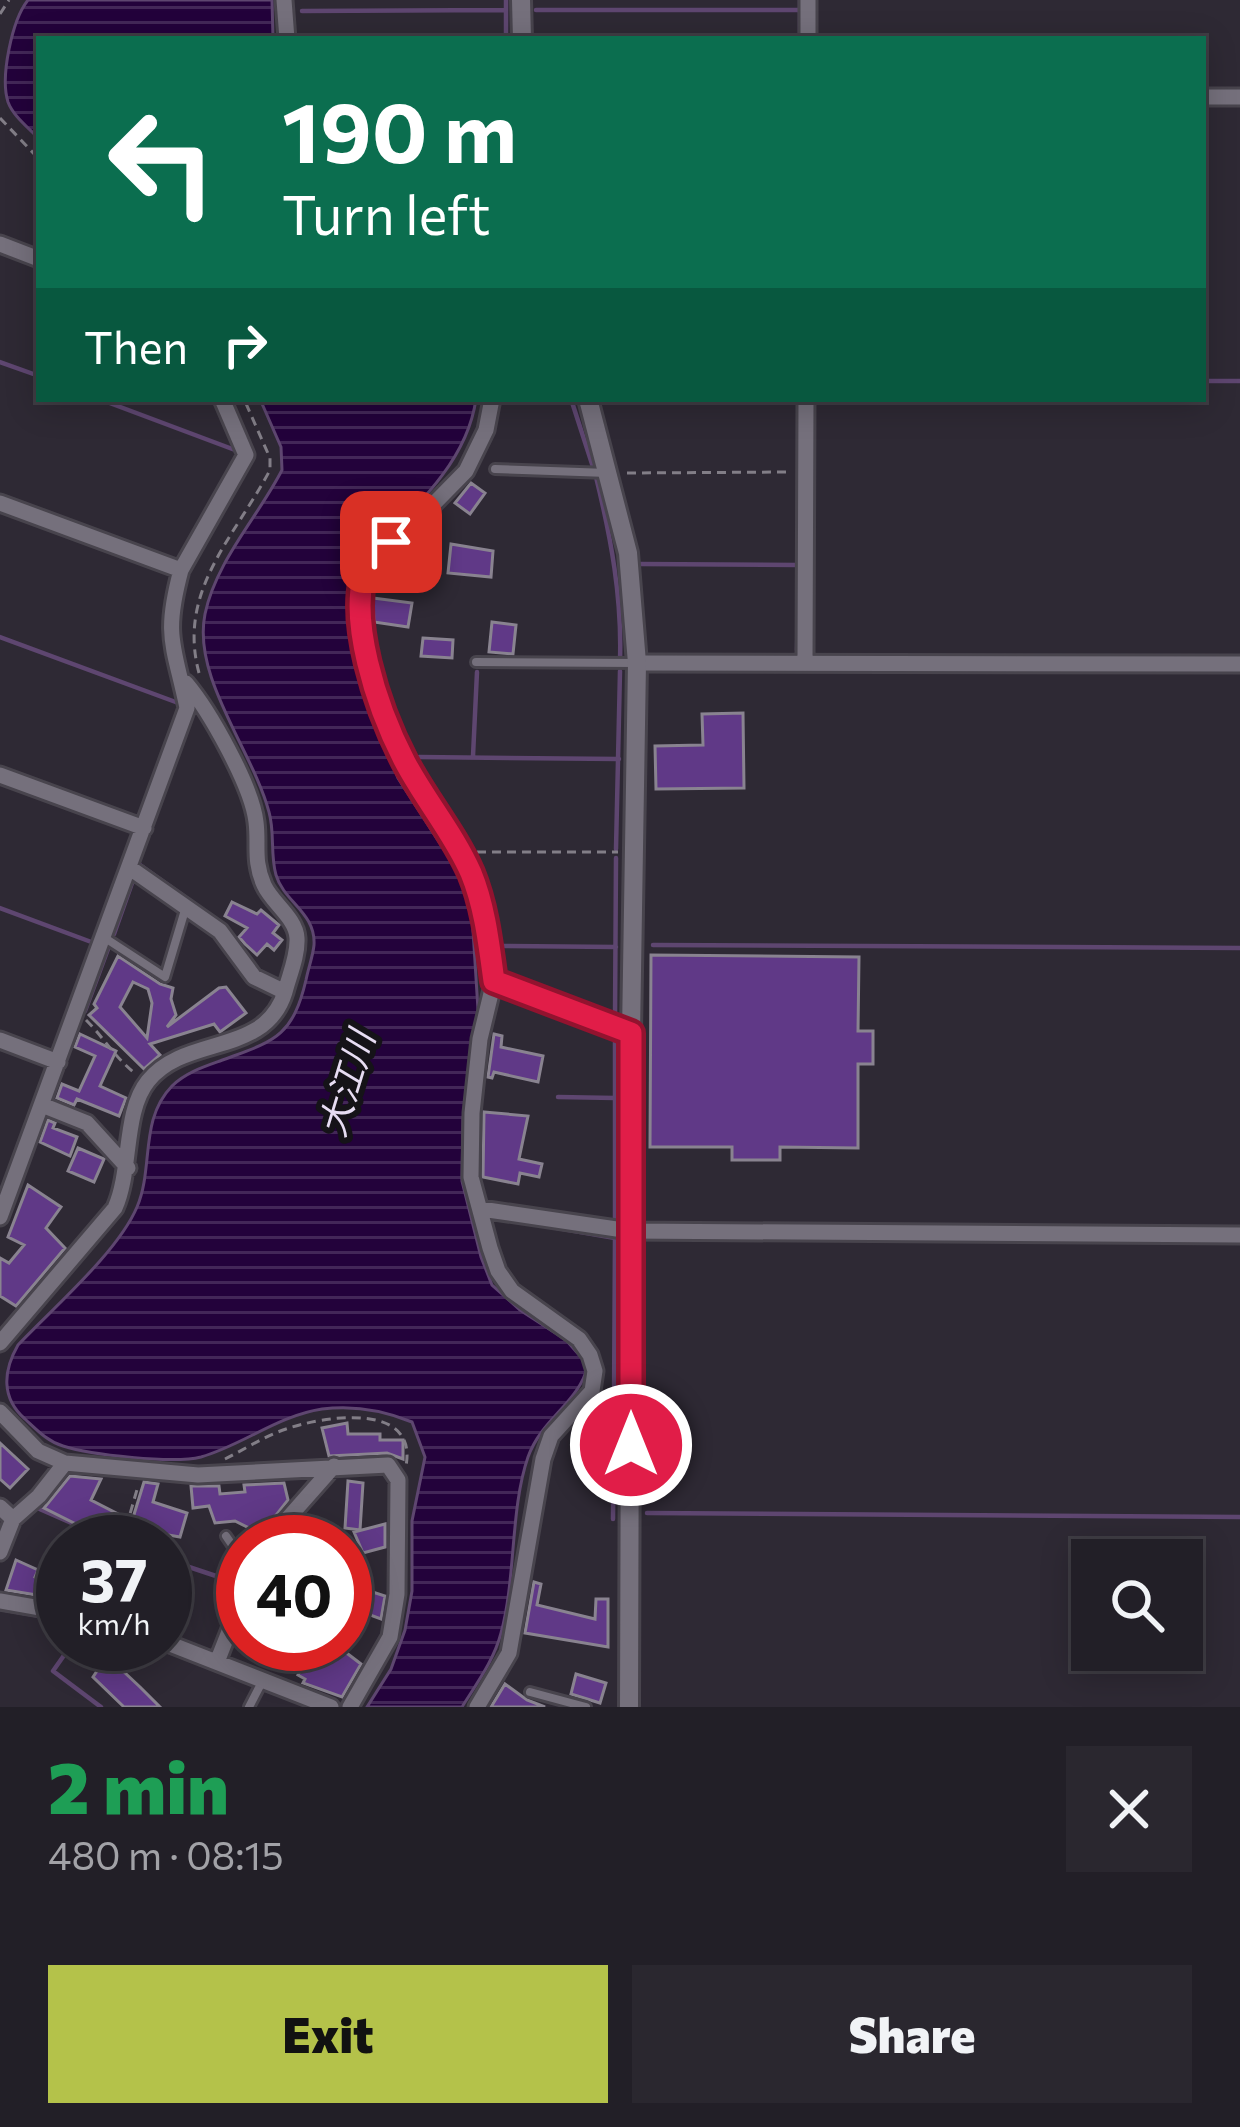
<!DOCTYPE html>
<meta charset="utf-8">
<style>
body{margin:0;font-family:Commissioner,"Noto Sans JP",sans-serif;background:#2a272f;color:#f1f3f6;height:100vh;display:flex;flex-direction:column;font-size:45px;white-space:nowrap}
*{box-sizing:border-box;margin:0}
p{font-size:39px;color:#a2a2a7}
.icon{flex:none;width:66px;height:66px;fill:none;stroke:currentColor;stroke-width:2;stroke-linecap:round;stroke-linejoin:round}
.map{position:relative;height:1707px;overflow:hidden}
.sheet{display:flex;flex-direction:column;background:#221f27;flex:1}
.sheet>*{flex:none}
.guide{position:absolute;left:36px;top:36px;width:1170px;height:366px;border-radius:0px;box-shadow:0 6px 30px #0003,0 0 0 3px #3f3d44;background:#0b6e4f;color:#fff;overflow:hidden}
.controls{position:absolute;left:1071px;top:1539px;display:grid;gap:24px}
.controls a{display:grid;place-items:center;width:132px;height:132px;border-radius:0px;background:#221f27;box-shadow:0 6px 30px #0003,0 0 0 3px #3f3d44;font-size:60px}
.speed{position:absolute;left:36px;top:1515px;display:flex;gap:24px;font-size:60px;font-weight:700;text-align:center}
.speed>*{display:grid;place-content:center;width:156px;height:156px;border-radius:50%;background:#221f27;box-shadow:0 6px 30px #0003,0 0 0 3px #3f3d44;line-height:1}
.speed small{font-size:30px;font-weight:400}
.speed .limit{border:18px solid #d22;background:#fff;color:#111}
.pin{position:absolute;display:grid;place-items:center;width:102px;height:102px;color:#fff;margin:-51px;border-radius:24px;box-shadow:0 6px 18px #0006}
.me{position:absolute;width:132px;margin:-66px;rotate:0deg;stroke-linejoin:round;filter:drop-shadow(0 0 9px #0008)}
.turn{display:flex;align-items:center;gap:42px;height:252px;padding:0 48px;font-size:54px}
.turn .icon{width:156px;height:156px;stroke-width:2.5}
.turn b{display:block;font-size:84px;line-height:102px}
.then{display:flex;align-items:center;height:114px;padding:0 48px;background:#0003;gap:24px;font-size:45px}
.round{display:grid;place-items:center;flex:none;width:126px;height:126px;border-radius:0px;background:#2a272f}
.head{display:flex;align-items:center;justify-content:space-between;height:204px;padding:0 48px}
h1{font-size:72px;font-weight:800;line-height:90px;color:#1e9e55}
.cta{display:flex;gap:24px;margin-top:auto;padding:24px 48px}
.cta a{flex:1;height:138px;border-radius:0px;background:#b4c24a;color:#111;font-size:48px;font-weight:800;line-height:138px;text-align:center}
.cta a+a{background:#2a272f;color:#f1f3f6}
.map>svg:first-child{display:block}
.water{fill:url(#water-rules);stroke:#5e4670;stroke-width:3}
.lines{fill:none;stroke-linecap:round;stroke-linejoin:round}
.stream{stroke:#5e4670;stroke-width:4.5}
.building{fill:#603987;stroke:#898390;stroke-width:3;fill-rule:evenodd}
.service-casing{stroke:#48444d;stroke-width:14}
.minor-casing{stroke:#48444d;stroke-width:21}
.tertiary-casing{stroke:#48444d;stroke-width:24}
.path{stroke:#827e87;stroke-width:3;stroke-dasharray:9 6;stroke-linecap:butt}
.service{stroke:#75707c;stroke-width:8}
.minor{stroke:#75707c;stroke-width:15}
.tertiary{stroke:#75707c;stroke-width:18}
.route-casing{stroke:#92132f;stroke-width:30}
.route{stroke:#e11d48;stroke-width:21}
.labels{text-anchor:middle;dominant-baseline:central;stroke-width:12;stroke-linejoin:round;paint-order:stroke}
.water-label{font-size:36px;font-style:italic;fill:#e7ddf3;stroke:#151318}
</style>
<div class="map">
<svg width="1240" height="1707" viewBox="0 0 1240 1707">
<defs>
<pattern id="water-rules" width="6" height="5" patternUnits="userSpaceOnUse" patternTransform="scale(3)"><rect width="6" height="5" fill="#23023b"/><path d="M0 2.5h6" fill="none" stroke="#432758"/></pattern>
</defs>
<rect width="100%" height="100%" fill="#2e2934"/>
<path class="water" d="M28,0H272L273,39H39V139C29,128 13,116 8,102C0,77 12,20 28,0Z
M260,399H476C466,470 402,518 355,568L358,674L398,778L459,873L472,914L478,1010L463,1119L462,1181L481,1257L492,1285L520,1310L566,1340L588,1365C579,1403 542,1418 528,1457C510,1509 516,1579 501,1633C494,1660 477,1683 462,1707H367L391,1669L405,1630L412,1591V1521L425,1457L412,1422C383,1410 353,1405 322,1409C277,1416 243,1445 201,1457C173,1464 91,1455 63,1446C47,1441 37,1430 25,1419C1,1398 3,1371 18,1345C53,1308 118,1252 137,1207C154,1167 139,1120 172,1086C185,1073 203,1067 220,1061C273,1041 292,1039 306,980C308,969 313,956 314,945C316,913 284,902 276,875C270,854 275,833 269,812C253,751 192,678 205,614C216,561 258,517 282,470L281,447Z"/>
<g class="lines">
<path class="stream" d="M536,10H800
M302,11L506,10
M506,39V0
M800,39V0
M0,362L39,376
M1203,381H1240
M99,399L235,450
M571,399L593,467
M596,477C611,538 622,597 620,660
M639,564L798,565
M0,637L181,704
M797,650L798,602
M473,756L477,672
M419,757L619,759
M616,849L620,671
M140,865L199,907
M0,908L94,943
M114,934L132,883
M653,945L1240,948
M502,946L616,947
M85,1011L108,949
M615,1019L616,858
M558,1097L615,1098
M0,1188V1192
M615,1222V1034
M534,1224L615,1238
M598,1393L614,1403L613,1519
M614,1403L615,1236
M33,1509L35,1507L115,1542
M647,1513L1240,1517
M0,1525V1529
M165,1559L240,1584L235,1597
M0,1609L63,1620
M72,1644L53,1671L101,1707
M281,1644L312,1661"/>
</g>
<path class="building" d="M471,483L485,493L470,514L455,503Z
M451,544L493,551L491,577L448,573Z
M387,559L416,564L414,580L378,575L381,564Z
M373,598L412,603L408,627L374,622Z
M492,622L516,625L513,654L489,652Z
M423,638L453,640L452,658L421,656Z
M743,713L744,788L656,789L655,746L703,745L702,714Z
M232,902L257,914L261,910L279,925L273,933L282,940L274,950L267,944L257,955L245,944L239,937L247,928L225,916Z
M651,955L859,957L858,1031H873V1064H858V1148L780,1147V1160H732V1147H650Z
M118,956L160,984L173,988L171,999L176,1015L167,1027L219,988L226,987L246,1013L220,1032L214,1024L150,1044L160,1055L144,1069L89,1015L97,1008L94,1004ZM133,982L148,989L152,1003L147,1038L120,1007Z
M80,1034L116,1051L100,1086L126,1098L119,1116L77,1099L74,1105L57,1098L62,1084L79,1091L95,1056L75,1047Z
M494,1034L502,1036L501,1047L543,1056L538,1082L494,1072L492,1078L488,1077Z
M484,1112L528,1116L519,1159L542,1164L539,1177L520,1173L518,1184L483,1177Z
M48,1120L55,1123L53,1128L77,1137L70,1156L40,1142Z
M78,1148L104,1159L94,1182L68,1171Z
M28,1185L61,1207L46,1228L65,1248L16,1306L0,1296V1258L9,1263L24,1245L8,1237Z
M347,1423L348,1434H380V1440H403V1459L387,1453L329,1456L322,1428Z
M0,1443L28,1469L10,1488L0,1479Z
M70,1476L101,1479L91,1500L132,1521L144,1482L158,1484L153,1502L187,1513L180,1537L151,1532L148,1542H131L92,1522L90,1525L82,1521L80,1526L44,1508Z
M348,1481L363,1483L360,1530L345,1528Z
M284,1483L288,1500L255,1542H241L249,1528L235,1521L215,1523L209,1506L193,1508L191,1486H219L220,1494L245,1492L244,1485Z
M385,1524V1547L363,1553L354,1532Z
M16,1560L38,1570L35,1577L49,1584L43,1596L6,1590Z
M534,1582L541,1584L537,1605L595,1619L596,1599H608V1647L525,1633Z
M345,1583L385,1596L381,1619L365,1613L344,1651L361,1664L342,1697L303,1683L305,1679L298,1675L310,1656L292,1644H345Z
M107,1656L140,1687L160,1707H124L93,1677Z
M576,1674L606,1683L600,1703L571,1694Z
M505,1684L527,1700L545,1707H491Z"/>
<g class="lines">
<g class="service-casing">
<path id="service" d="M495,469L608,473
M476,662L636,663
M105,938L165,977L185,910
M226,1536L243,1561
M530,1692L586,1707
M249,1707L262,1682"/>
</g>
<g class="minor-casing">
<path id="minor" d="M284,0L287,39
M808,39V0
M1203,97H1240
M0,244L39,259
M0,503L181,570C163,637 174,645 187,708L0,1217
M181,570L246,455L222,399
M805,662L806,399
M637,663L1240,664
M186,683C209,710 252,786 256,822C259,845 253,860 264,885C272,903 296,918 297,938C298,956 289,976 285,992
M0,775L144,828
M494,981L631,1033
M0,1040L58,1062
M42,1105L87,1123L128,1168
M481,1209L630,1231L1240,1235
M0,1343L115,1208C132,1170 123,1112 148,1081C186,1034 265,1057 285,992L254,977L220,931L130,868
M0,1412L38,1451L65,1463L198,1475L388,1465L398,1480L397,1594L390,1637L350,1707
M0,1507L13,1519L0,1552
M13,1519L39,1496L65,1463
M267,1542L334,1466
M0,1601L63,1612
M165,1642L331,1707
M217,1662L243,1596
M477,1707L509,1653L543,1459L551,1436L592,1391L595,1371L590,1355L579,1339L512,1291L498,1271L490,1248L471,1177L472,1113L480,1039L494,981L483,912L471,875L407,765L386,721L362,626L361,597L370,557L417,521L466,471L486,430L492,399"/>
</g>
<g class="tertiary-casing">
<path id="tertiary" d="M521,0L522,39
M588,399L628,553L637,663L631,1033L629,1707"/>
</g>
<path class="path" d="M0,14L9,0
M0,118L39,159
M627,473L791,472
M199,673C177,591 234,538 270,470V458L244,399
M477,852H618
M86,1020C104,1038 116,1059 136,1074
M225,1459C245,1449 265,1436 286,1429C324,1416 418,1401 406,1466
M122,1542L138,1486"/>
<use href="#service" class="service"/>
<use href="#minor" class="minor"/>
<use href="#tertiary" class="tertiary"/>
</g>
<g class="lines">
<g class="route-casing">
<path id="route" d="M391,542C384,547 374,552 370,559C342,612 380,714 405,762C425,800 454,834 471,873C485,907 489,945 494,981L631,1033V1445"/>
</g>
<use href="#route" class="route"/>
</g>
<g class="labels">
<g class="water-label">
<text transform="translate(345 1083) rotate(-73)">大江川</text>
</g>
</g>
</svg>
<div class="controls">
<a><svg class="icon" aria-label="search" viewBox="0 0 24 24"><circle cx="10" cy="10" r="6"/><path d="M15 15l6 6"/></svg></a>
</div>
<div class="speed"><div>37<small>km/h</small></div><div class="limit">40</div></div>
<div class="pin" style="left:391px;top:542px;background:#d93025"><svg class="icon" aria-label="arrive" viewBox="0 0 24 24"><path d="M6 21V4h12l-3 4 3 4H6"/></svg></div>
<svg class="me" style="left:631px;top:1445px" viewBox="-20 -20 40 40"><circle r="17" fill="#e11d48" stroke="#fff" stroke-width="3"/><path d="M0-11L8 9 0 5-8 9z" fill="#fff"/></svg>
<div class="guide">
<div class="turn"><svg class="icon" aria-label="left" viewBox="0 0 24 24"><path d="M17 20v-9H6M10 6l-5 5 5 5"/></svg><div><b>190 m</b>Turn left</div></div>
<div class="then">Then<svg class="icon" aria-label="right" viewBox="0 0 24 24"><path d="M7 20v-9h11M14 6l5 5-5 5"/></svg></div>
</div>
</div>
<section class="sheet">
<div class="head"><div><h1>2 min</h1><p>480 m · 08:15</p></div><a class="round"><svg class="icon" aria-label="close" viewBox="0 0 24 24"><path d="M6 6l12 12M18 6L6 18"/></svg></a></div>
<div class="cta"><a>Exit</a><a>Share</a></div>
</section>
